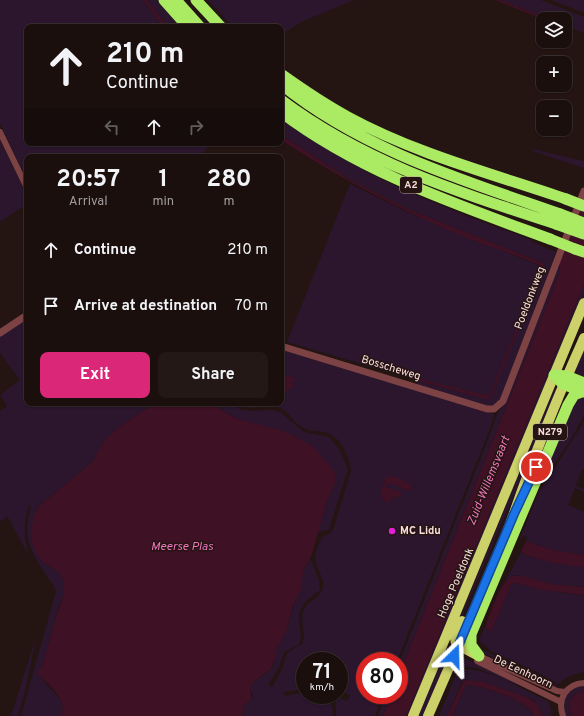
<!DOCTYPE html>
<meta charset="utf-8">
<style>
body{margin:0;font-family:Overpass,sans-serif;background:#241817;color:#f1f3f6;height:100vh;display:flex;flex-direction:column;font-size:15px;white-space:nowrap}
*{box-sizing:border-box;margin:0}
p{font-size:13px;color:#a09c9e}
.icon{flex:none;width:22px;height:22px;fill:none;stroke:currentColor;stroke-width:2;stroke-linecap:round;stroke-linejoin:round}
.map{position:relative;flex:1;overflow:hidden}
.drawer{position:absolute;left:24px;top:154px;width:260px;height:252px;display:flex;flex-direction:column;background:#1b0f0e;border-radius:8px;box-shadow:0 1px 3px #0004,0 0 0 1px #392f2e}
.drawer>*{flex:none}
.top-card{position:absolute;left:24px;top:24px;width:260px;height:122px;border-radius:8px;box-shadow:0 1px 3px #0004,0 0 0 1px #392f2e;background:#1b0f0e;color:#f1f3f6;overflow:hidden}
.fabs{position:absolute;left:536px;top:12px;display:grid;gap:8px}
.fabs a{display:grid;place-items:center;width:36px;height:36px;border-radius:8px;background:#1b0f0e;box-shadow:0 1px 3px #0004,0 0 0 1px #392f2e;font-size:20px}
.speed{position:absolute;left:296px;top:652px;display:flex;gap:8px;font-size:20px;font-weight:700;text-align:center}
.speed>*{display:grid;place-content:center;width:52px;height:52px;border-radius:50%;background:#1b0f0e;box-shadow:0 1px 3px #0004,0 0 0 1px #392f2e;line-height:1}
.speed small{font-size:10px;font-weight:400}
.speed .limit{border:6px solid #d22;background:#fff;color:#111}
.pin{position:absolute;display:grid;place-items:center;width:34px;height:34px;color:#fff;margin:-17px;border:2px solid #fff;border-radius:50%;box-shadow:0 1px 4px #0007}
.me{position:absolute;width:44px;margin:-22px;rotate:22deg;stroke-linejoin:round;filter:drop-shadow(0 0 3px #0008)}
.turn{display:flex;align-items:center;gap:14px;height:84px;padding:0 16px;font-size:18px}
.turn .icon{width:52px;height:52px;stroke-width:2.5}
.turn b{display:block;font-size:28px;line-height:34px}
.lanes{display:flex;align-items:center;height:38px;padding:0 16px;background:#0003;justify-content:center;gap:20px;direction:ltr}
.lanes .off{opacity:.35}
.eta{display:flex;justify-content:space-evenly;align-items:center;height:68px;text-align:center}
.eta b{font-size:24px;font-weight:700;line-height:28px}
.cta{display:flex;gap:8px;margin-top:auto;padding:8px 16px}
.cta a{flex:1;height:46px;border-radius:8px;background:#db2777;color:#fff;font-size:16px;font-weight:700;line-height:46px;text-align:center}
.cta a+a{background:#241817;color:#f1f3f6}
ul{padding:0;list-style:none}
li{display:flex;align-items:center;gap:12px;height:56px;padding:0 16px}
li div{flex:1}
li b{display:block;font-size:15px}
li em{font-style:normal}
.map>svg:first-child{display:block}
.green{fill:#2b162d}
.water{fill:#3e1124}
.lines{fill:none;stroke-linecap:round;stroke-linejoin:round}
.minor{stroke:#7d4344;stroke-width:6}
.tertiary{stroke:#7d4344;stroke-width:7}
.trunk{stroke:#ccd16a;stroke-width:10}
.motorway{stroke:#abeb64;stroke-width:11}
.trunk-bridge{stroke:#ccd16a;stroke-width:10}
.motorway-bridge{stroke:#abeb64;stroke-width:11}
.route-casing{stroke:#114b97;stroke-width:10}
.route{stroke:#1a73e8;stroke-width:7}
.poi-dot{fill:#e21ed8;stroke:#241412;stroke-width:1.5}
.labels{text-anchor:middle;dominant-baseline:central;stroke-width:3;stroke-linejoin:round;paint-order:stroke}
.shield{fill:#241412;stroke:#baa09e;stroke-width:1}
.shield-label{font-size:10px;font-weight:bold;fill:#fadcda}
.street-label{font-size:11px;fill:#fadcda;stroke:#241412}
.poi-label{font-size:11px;font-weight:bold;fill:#fadcda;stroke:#241412;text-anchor:start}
.water-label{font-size:12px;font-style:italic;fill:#ed75bc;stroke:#241412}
</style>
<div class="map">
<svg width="584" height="716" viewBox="0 0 584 716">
<rect width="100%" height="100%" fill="#241412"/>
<path class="green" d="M0,0H143L163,27H27V143H212L199,157H27V180L0,124Z
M147,0H157L181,27H168Z
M208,0H354L301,22L281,35V27H233Z
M501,0H541L584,17V33L565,26V19H548Z
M552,0H584V13Z
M281,119C296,129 311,140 327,149C388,187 465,216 532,240V242L556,252L501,399L491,407L416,386L419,381L413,379L287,342L350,184L409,213L541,266L489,396L420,380L419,381L488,399L543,263L410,210L352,181L281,135Z
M0,140L27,195V204L0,222Z
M533,149L584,161V168L532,151Z
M584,196V204L559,267V275L399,675V663L493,427L497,414L503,405Z
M584,284V294L409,716H406Z
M27,318V403H157C140,412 118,426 105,440C99,447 97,455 92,462L39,506C28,524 30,552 48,565C56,570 64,573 64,585C65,595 59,605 57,614C52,631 47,648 43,665L38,674C44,678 44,681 48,686C57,695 67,703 61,716H21L56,591C53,584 48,578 44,572C28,547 23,536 31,506L29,505C23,523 24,538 29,556L7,516L0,522V411L7,406L0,395L20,380L0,353V335Z
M584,345V377L578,374L575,368Z
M281,348L494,414L491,426L397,661H365V695H383L375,716H336L335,695L346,701L349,698L350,695L339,690V661H305V689L283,692L285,696L305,692V695H331L333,716H242L244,706L251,700L253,695L250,689L253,682L268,672L274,663L276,647L286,632L303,571L310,558L319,580L320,590L305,602L301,609L299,615L301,639L298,645L284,652L279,667L268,685L272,687L282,669L287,653L303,643C306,632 299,619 304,609C309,600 322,598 323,586C324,578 318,571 316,563C313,556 319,544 322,537L331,533L333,530L351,471C350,458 342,440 330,434C321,429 311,434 300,426C291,420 289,410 277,407C263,404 249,413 237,403H281Z
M554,389L558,390C525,472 489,551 456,632H454Z
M584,397V415L571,439L538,488L476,636L475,642L479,648L525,670V675L515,668L477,650L473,639L573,404L577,399Z
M208,403H232L241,410L250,411L272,410L280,412L304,432L329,437L339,449L348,469L329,530L318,532L327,500L335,484L336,476L313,446L290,435L238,419Z
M584,422V469H582L576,486L584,489V492L575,488L568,505L584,512V555L552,550L526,541L527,537L523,536L521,539L520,538L538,494Z
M521,552L532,557L584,567V587L551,584L516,575L512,576L505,581Z
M515,583L563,593L584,595V672L569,676L558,684L539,673L491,651L479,640L485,627L491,631L511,585Z
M37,634L25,692L18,716H11Z
M445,649L452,652L425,716H417Z
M460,656L520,685C498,681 479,661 454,668Z
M458,670C483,664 527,692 549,702L552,716H543L537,703L533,700L484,682H462L447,716H439Z
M531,671L558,686L556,689L528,675Z
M468,685C485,687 527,700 534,716H452L465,687Z
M584,685V691C572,693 565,705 572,716H565C563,697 565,691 584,685Z
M386,695H391L383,716H378Z"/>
<path class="water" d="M143,0H147L168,27H163Z
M495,0H501L548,19H543Z
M281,135L352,181L410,210L543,263V269L491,398L486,399L419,381L420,379L489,396L541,266C518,255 493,248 469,239C403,212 341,179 281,140Z
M584,204V284L406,716H383L391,695H399V675L559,275L560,263Z
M288,376L295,378L292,388L287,391L283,390L281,382Z
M157,403H208L238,419L284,431L313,446L332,468L336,476L335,484L327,500L312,554L303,571L301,590L293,605L286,632L277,647L275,659L270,670L253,682L250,689L252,699L244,706L242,716H61C69,700 47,683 37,673L43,665C47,648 52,631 57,614C60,605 65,594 64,585C63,570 51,569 42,561C28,548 29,521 39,506L92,462C97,455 99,447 105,440C118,426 140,412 157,403Z
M389,476C398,477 409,481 413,489L409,491L392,484H386V487L401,492V495L397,498L393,497L389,503C376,499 382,486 386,478Z
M526,541L552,550L584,555V567C562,565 541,562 521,552Z
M512,576H523L551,584L584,587V595L542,590L515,583L511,585L491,632L485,627C491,613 499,583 512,576Z
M464,680L484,682L526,697L537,703L543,716H534C528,700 485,687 468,685L465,687L452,716H447Z
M584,691V716H572C565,705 572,693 584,691Z"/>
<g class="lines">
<path class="minor" d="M0,132L27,188
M479,656L557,691L565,692
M477,661L561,702
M563,716C557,699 566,684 584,683"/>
<path class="tertiary" d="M0,333L27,315
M281,346L487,409H494L503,401L584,191"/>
<path class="trunk" d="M462,621L455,638L456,644L479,656
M464,634C480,595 499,556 513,516C534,455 558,396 584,338
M413,716L584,303
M428,716L454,656"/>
<path class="motorway" d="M164,0L188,27
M176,0L200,27
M196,0L221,27
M281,74C302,89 324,104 348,117C416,154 493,174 566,199
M281,84C362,150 463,180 560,214
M281,100C365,163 458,192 556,224
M281,112C360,172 458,205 550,239
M575,249L584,252
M554,375L563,384L584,392
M554,375L567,376L584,383
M479,656L471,645V634L568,405L574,395L584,391"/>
<path class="trunk-bridge" d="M454,656L464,634"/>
<path class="motorway-bridge" d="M566,199L584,206
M560,214L584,223
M556,224L584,234
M550,239L575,249"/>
</g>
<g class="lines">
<g class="route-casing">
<path id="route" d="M454,656L514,514L536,467"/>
</g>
<use href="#route" class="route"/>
</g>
<circle class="poi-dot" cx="392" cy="531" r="4"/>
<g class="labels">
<g class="shield">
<rect x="400" y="177" width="22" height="16" rx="3"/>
<rect x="533" y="424" width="34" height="16" rx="3"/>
</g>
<g class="shield-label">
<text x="411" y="185">A2</text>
<text x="550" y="432">N279</text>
</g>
<g class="street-label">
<text transform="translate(530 298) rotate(-69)">Poeldonkweg</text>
<text transform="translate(391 368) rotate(17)">Bosscheweg</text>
<text transform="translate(456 583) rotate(-67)">Hoge Poeldonk</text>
<text transform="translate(523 672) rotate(25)">De Eenhoorn</text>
</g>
<g class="poi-label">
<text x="400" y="531">MC Lidu</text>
</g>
<g class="water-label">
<text transform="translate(489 481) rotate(-68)">Zuid-Willemsvaart</text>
<text x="182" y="547">Meerse Plas</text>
</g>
</g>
</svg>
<div class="fabs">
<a><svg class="icon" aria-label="layers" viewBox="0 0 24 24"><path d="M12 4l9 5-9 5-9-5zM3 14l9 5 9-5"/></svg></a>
<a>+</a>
<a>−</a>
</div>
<div class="speed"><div>71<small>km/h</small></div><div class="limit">80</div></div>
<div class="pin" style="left:536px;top:467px;background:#d93025"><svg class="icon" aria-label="arrive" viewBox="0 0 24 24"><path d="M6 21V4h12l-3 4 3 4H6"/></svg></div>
<svg class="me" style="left:454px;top:656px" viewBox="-20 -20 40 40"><path d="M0-17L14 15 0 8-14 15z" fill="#1a73e8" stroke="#fff" stroke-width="4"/></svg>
<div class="top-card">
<div class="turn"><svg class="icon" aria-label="ahead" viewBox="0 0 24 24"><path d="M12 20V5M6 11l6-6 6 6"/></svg><div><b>210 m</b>Continue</div></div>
<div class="lanes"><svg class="icon off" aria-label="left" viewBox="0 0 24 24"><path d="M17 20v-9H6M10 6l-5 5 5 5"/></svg><svg class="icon" aria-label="ahead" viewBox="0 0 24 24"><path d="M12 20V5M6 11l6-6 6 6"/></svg><svg class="icon off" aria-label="right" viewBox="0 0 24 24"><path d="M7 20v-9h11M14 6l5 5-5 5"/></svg></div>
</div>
<section class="drawer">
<div class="eta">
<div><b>20:57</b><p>Arrival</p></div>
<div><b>1</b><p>min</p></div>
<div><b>280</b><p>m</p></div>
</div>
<ul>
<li><svg class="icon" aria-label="ahead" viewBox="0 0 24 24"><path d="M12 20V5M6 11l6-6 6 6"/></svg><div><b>Continue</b></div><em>210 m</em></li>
<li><svg class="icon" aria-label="arrive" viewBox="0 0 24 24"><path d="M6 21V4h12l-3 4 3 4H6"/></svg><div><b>Arrive at destination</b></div><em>70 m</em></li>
</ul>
<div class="cta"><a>Exit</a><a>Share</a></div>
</section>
</div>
